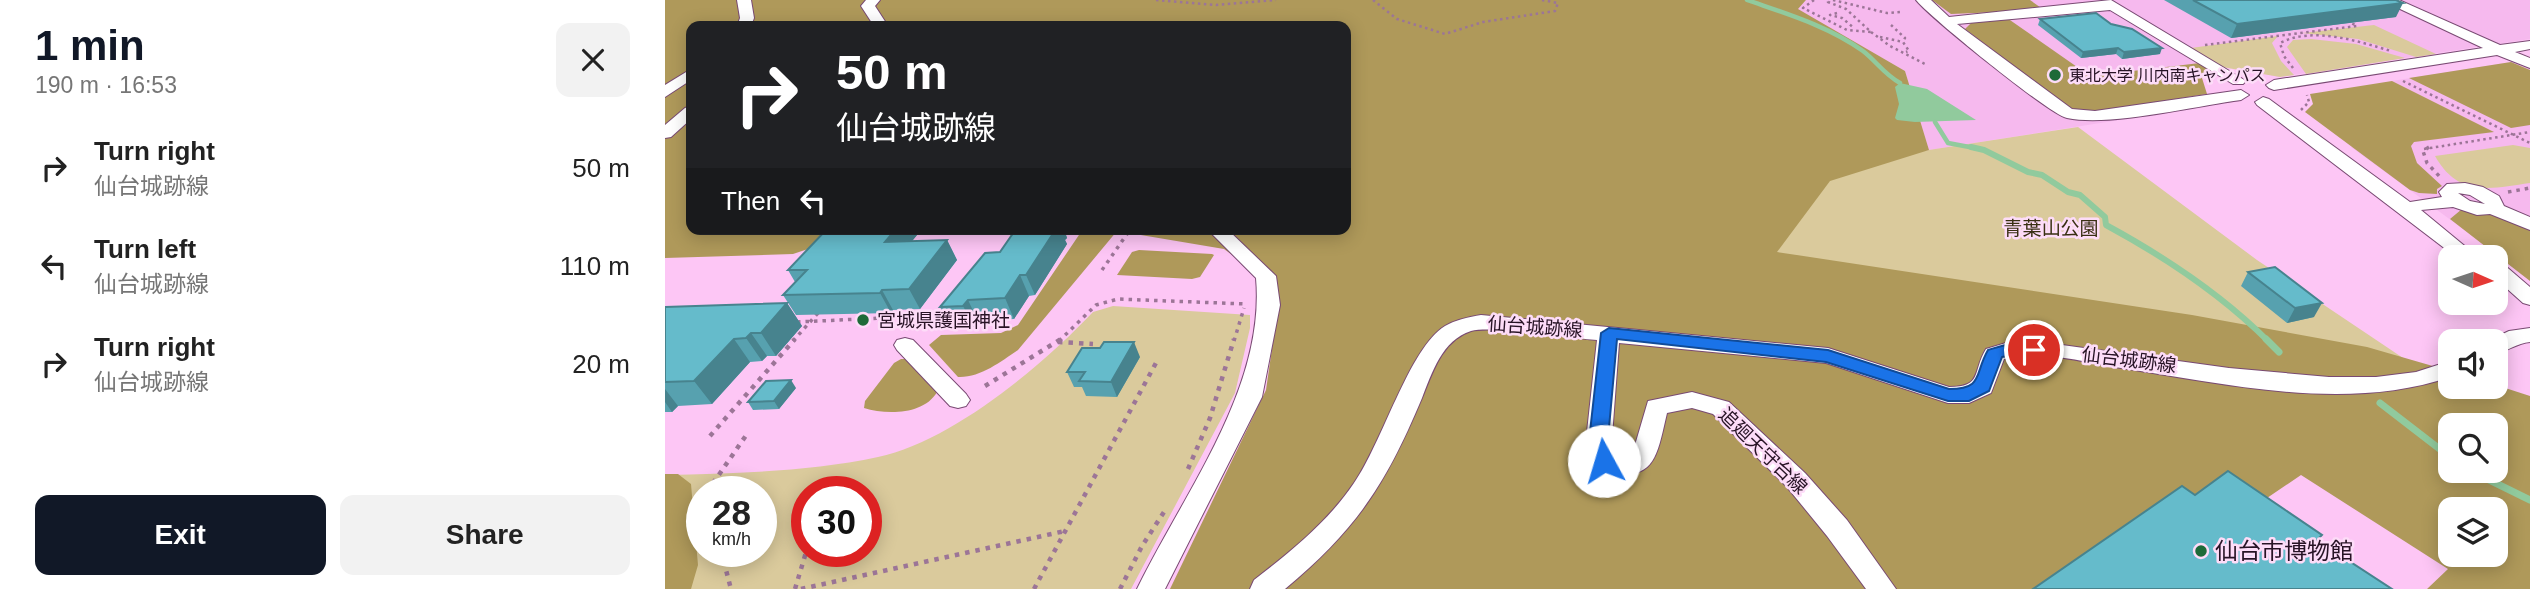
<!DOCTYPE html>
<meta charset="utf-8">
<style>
body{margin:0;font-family:Helvetica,"Noto Sans JP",sans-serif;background:#f2f2f2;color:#222;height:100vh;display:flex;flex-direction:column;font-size:26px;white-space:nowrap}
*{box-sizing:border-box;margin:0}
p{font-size:23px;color:#767676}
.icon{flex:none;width:38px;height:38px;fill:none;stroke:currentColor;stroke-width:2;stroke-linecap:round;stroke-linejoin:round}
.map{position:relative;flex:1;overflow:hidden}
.sheet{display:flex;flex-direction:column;background:#fff;width:665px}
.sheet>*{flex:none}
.guide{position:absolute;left:21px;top:21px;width:665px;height:214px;border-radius:14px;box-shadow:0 4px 18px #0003;background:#202124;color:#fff;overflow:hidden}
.needle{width:46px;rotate:93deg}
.tools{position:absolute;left:1773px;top:245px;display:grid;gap:14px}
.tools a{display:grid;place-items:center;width:70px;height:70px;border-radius:14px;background:#fff;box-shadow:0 4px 18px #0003;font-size:35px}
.speed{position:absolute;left:21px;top:476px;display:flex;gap:14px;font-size:35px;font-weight:700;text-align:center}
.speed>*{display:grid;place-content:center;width:91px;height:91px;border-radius:50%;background:#fff;box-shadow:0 4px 18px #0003;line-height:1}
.speed small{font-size:18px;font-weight:400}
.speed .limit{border:10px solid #d22;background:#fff;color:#111}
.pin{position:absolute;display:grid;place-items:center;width:60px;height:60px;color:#fff;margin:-30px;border:4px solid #fff;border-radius:50%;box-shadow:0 2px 7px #0007}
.me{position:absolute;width:77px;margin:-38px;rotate:354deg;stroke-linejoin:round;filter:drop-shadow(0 0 5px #0008)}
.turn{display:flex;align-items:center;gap:24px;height:147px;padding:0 35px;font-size:32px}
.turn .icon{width:91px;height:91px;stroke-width:2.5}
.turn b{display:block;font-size:49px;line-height:60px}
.then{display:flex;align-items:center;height:66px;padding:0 35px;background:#0003;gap:14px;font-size:26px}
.round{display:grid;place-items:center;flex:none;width:74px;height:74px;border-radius:14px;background:#f2f2f2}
.head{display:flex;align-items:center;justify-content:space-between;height:119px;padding:0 35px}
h1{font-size:42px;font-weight:700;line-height:52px;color:#111827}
.cta{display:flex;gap:14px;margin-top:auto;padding:14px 35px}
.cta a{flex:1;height:80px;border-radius:14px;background:#111827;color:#fff;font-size:28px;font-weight:700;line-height:80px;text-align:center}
.cta a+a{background:#f2f2f2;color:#222}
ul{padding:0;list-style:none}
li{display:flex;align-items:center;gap:21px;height:98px;padding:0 35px}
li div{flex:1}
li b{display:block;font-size:26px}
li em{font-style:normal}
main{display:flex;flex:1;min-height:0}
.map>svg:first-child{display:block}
.built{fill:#f6b9ee}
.green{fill:#daca9c;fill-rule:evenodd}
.forest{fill:#af995a;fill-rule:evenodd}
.water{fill:#91ca9d}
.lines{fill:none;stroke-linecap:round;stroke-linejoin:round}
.stream-far2{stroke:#91ca9d;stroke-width:4.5}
.stream-far1{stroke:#91ca9d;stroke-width:6}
.stream{stroke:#91ca9d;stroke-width:7}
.minor-casing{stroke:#794a73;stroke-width:2}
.path-far2{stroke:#9c7597;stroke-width:2.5;stroke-dasharray:2.5 3.5;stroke-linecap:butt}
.path-far1{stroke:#9c7597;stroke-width:3.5;stroke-dasharray:3.5 5;stroke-linecap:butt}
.path{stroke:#9c7597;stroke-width:4.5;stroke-dasharray:4.5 6;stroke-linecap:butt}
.minor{fill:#fff;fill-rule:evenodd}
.wall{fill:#57a1af}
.shaded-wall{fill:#47838e}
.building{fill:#65bbcb;stroke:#47838e;stroke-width:2}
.route{fill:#1a73e8;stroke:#114b97;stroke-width:2}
.poi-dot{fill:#1e6a38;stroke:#fddcf8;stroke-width:2.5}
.labels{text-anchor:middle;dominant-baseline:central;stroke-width:5;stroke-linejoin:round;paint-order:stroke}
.far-poi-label{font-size:16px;fill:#271325;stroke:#fddcf8;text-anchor:start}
.park-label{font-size:19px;fill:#392f12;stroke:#fddcf8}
.poi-label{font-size:19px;fill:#271325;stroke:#fddcf8;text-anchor:start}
.street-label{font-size:19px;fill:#271325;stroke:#fddcf8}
.near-poi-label{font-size:23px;fill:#271325;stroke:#fddcf8;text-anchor:start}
</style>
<main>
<section class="sheet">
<div class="head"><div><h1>1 min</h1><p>190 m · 16:53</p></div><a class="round"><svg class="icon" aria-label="close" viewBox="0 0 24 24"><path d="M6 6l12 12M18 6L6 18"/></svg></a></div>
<ul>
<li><svg class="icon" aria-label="right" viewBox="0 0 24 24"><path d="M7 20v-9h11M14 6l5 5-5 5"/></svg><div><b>Turn right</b><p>仙台城跡線</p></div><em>50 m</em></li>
<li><svg class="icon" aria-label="left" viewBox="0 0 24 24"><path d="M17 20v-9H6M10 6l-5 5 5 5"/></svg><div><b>Turn left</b><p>仙台城跡線</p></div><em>110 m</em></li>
<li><svg class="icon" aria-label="right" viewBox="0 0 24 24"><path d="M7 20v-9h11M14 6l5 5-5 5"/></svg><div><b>Turn right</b><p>仙台城跡線</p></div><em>20 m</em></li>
</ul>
<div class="cta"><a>Exit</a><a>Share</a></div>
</section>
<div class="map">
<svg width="1865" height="589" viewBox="0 0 1865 589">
<rect width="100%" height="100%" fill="#fdc6f5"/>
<path class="built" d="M1141,0H1865V39L1615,77L1562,66L1545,69L1537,78L1539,88L1542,94L1556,104L1264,150L1240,71L1132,9Z
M1865,59V229L1809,237L1686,147L1827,131L1727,81Z"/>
<path class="green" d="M1709,25L1771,54L1751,57L1693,39L1637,33Z
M1613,36L1607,43L1616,61L1629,75L1615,77L1557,67L1526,48Z
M1646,39L1691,44L1740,58L1641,74L1622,47L1628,40Z
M1413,127L1592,260L1753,368L993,279L1173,164Z
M1848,145L1865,148V183C1825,189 1793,197 1770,156Z
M448,306L585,315V328L570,393L466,589H0V475C72,473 143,472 213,457C287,441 377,366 428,312ZM37,492H96V551H37ZM142,492H201V551H142Z"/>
<path class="forest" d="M0,0H1141L1133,9L1240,71L1264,150L1165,181L1112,252L1527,315L1702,347L1785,371V387L1831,385L1865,396V589H1762L1783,569L1636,475L1577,515L1395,589H505L601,390L613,307L596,276L559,249L452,231L353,350C335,362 315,378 293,377L264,345L276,335L336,333L353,325L418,229H681V26H26V229H163L143,249L128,254L0,258ZM1785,425H1830V471H1785ZM1785,509H1830V555H1785Z
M1267,0H1365L1379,10L1286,14Z
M1342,18L1425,76L1535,63L1545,69L1537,78L1542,94L1434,111L1411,110L1401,106L1300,29L1307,22Z
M1846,62L1865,70V125L1846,128L1744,78Z
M1727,81L1829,132L1749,142L1746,146L1752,163L1777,186L1772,189V194L1754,193L1745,190L1640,112L1648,104L1645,94Z
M1797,209L1836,217L1865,229V281L1785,219Z
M474,250L547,254L549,255L535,277L527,279L452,275L467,252Z
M236,359H243L272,392C259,415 221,415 199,408L200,401L229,363Z
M0,474H13L26,484L33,565L26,589H0Z"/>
<path class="water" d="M1235,83L1262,89L1311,120L1250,122L1232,120L1230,118L1234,104L1230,87Z"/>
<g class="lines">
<path class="stream-far2" d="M1082,0C1122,14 1163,26 1198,51C1211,61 1219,74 1235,83
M1270,122L1283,143L1315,149"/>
<path class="stream-far1" d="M1306,147L1319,150L1363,172L1377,175L1403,192L1415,195L1440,217L1441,225C1500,257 1555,293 1603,341"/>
<path class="stream" d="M1601,339L1614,352
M1715,403L1785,457
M1806,471L1865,500"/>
<g class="minor-casing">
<path id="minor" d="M72,0H86L89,18L86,26H72L75,18Z
M201,0H215L210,6L223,26H209L196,6Z
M1251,0H1266L1284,17L1446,0L1581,81L1578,84H1568L1445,10L1292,24L1407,109L1430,111L1576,90L1584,95L1576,100C1530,106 1445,127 1402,118C1384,114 1266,18 1251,0Z
M1716,0H1734L1835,45L1865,41V49L1850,52L1865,58V68L1832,55L1609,90L1604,88L1601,85L1609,80L1818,48Z
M26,69V80L0,97V85Z
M1598,97L1604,99L1745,202L1777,197L1774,192L1782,184L1800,183L1818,187L1834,196L1839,206L1865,217V230L1825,214L1812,215L1788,207L1756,210L1813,257H1791L1592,105L1590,102ZM1793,193L1805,195L1820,204L1805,201Z
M26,106V119L6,137L0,138V125L20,108Z
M542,229H562L611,276L615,305L597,397L500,589H472C518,494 601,388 591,278Z
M1830,261L1837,263L1865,287V305L1858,303L1830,278Z
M816,315L1163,348L1284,387C1318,387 1307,372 1321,349L1341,343L1368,341L1564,368L1664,377H1711L1751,372L1785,361V377C1679,413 1558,383 1450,367C1414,361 1375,350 1339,359L1326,393L1304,403H1283L1161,363L954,343L946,450L948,454L959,455L968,452L983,401L1027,392L1064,402L1140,473L1182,520L1231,589H1201L1162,536L1122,487L1048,414L1027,408L1002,413C991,461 989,486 930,468L920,450L932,340C906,338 827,325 806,331C777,340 767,373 757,398C721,484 692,529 620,589H585L589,580C625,552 663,522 689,483C717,444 744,348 780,326C790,320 804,317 816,315Z
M1865,328V342C1852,343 1843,351 1830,354V341H1823L1844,331Z
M240,338L248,340L301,394L305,400L301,406L293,408L285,406L232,350L229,345L232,340Z"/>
</g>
<path class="path-far2" d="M491,0L551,5L611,0
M708,0L732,19L780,34L818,22L890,11L893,3L877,0
M1149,0L1138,8L1182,30L1206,32L1181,9L1163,2L1164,0
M1168,0L1222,13L1235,12
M1172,13L1165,15L1177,18L1189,28
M1226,25L1240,38L1238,42
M1206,32L1225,46L1262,65
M1215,37L1238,42L1244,51L1241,52
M1540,45L1692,26L1682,21
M1628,68L1619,56L1615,43C1648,26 1692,41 1726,51
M1738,81L1865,143
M1636,110L1644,102L1642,95
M1759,149L1865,132"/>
<path class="path-far1" d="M1764,147L1758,151L1762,163L1776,178
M1843,192L1865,188
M437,270L462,234L458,229
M132,322L260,316
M128,341L153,313
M394,341L431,305L453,299L581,304
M569,341L579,308"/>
<path class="path" d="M393,342L428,344
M320,386L396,339
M45,436L130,339
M523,469L545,418L569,339
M42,492L82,434
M56,551L66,589
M130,589L142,549
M136,589L400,531
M369,589L492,361
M455,589L477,546L499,512"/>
<use href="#minor" class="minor"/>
</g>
<path class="wall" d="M1499,0H1731V17L1566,38Z
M1375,19L1446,24L1495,54L1457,59L1451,54L1416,58L1373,25Z
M162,229H257L246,242L282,240L292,260L255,309L228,310L226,313L131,315L118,295L130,282L123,270Z
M351,229H399L402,238L400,240L402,244L370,295L364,296L349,319L313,321L309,327L286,328L275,307L335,252Z
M1583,272L1649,317L1622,323L1576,286Z
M122,303L137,326L111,356H102L97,361L85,362L47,404L13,406L7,412H0V307Z
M475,357L452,397L421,396L417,387H409L402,372Z
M131,388L114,409L88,410L83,402Z"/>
<path class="shaded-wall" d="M1738,3L1731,17L1566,38L1572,24Z
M1453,48L1451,54L1416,58L1418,52Z
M1497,48L1495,54L1457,59L1459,52Z
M231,229H257L230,262L220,242Z
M389,229H399L402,238L400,240L402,244L370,295L361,275Z
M282,240L292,260L255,309L244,289Z
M355,275L364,296L349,319L340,298Z
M217,290L228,310L226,313L215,293Z
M303,300L313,321L309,327L298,306Z
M122,303L137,326L111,356L96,333Z
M1657,303L1649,317L1622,323L1630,308Z
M86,333L102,356L97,361L81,338Z
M69,339L85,362L47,404L29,381Z
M469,342L475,357L452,397L446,382Z
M126,380L131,388L114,409L109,401Z
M0,389L13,406L7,412L0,402Z"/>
<path class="building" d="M1528,0H1731L1738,3L1572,24Z
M1431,13L1446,24L1467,29L1497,48L1459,52L1453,48L1418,52L1375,19Z
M162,229H231L220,242L282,240L244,289L217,290L215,293L118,295L142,270H123Z
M351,229H391L361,275H355L340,298L303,300L298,306L275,307L320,253L335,252Z
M1610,267L1657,303L1630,308L1583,272Z
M122,303L96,333H86L81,338L69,339L29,381L0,382V307Z
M439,342H469L446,382L414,381L420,372H402L417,348H435Z
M126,380L109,401L83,402L101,381Z
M1563,471L1657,535L1652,540L1727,589H1368L1517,486L1530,495Z"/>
<path class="route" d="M944,328L1163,350L1284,389C1319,389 1309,374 1323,350C1339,345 1364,336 1377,350C1369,359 1349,354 1337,357L1324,391L1304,401H1283L1161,362L952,339L942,450L949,461L946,466H932L923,450L936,333Z"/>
<g class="poi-dot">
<circle cx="1390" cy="75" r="7"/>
<circle cx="198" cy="320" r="7"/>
<circle cx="1536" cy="551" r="7"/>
</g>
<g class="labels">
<g class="far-poi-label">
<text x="1404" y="75">東北大学 川内南キャンパス</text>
</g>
<g class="park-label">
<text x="1386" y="228">青葉山公園</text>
</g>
<g class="poi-label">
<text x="212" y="320">宮城県護国神社</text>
</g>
<g class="street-label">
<text transform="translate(870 327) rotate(4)">仙台城跡線</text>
<text transform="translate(1464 360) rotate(7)">仙台城跡線</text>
<text transform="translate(1098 451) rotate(44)">追廻天守台線</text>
</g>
<g class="near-poi-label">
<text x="1550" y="551">仙台市博物館</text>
</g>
</g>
</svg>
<div class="tools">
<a><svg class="needle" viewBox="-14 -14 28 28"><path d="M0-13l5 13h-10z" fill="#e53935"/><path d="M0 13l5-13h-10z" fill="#767676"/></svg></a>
<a><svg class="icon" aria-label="sound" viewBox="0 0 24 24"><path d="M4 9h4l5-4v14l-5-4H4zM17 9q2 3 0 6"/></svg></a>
<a><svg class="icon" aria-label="search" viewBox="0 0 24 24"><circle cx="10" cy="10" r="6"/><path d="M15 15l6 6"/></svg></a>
<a><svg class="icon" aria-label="layers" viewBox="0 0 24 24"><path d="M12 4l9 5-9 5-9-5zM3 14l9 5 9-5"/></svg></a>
</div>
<div class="speed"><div>28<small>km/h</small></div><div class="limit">30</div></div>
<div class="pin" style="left:1369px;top:350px;background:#d93025"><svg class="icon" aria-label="arrive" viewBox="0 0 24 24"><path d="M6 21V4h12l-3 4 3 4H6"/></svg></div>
<svg class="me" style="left:939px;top:461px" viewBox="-20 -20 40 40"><circle r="19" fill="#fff"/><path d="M0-13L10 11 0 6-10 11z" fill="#1a73e8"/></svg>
<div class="guide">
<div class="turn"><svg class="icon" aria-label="right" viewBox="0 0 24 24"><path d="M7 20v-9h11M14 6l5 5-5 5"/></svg><div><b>50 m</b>仙台城跡線</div></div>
<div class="then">Then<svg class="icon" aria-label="left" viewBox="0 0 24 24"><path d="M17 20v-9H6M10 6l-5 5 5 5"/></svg></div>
</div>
</div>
</main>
